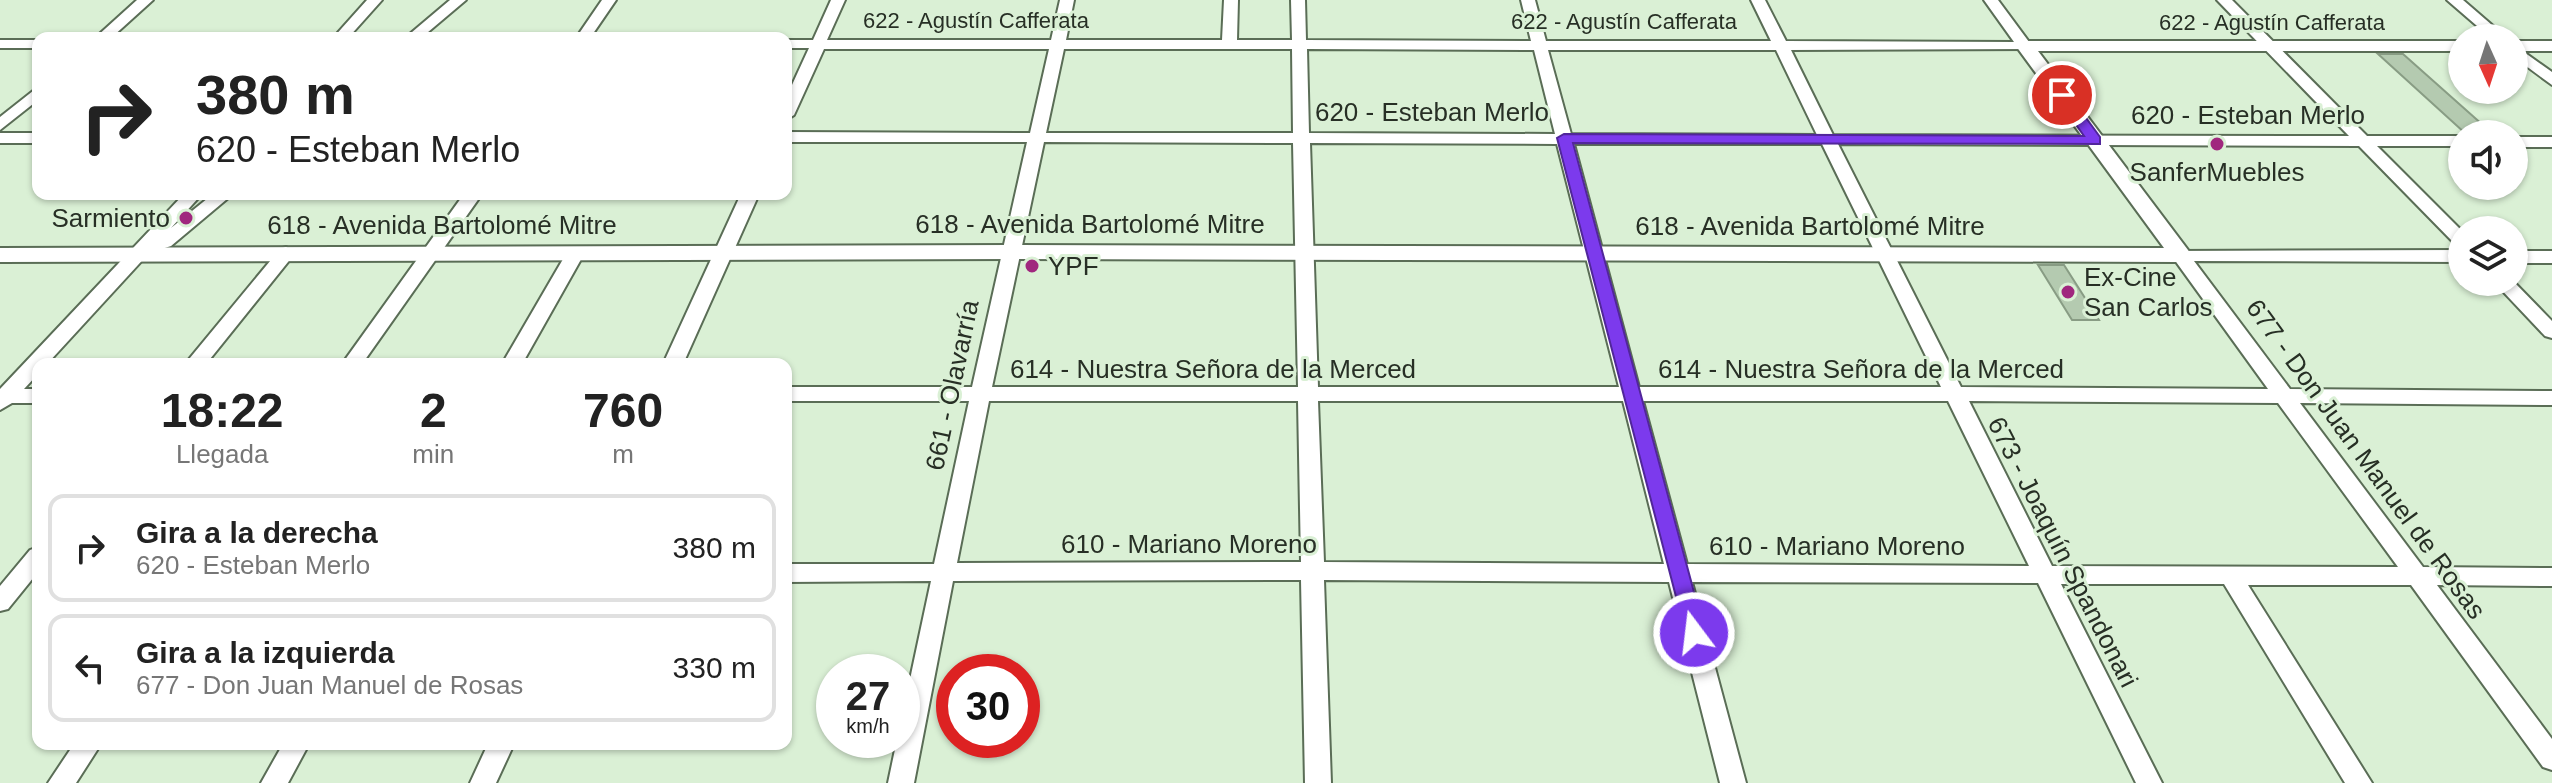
<!DOCTYPE html>
<html lang="es">
<meta charset="utf-8">
<style>
body{margin:0;font-family:Arial,sans-serif;background:#f2f2f2;color:#222;height:100vh;display:flex;flex-direction:column;font-size:30px;white-space:nowrap}
*{box-sizing:border-box;margin:0}
p{font-size:26px;color:#767676}
.icon{flex:none;width:44px;height:44px;fill:none;stroke:currentColor;stroke-width:2;stroke-linecap:round;stroke-linejoin:round}
.map{position:relative;flex:1;overflow:hidden}
.side{position:absolute;left:32px;top:358px;width:760px;height:392px;display:flex;flex-direction:column;background:#fff;border-radius:16px;box-shadow:0 2px 6px #0004}
.side>*{flex:none}
.hud{position:absolute;left:32px;top:32px;width:760px;height:168px;border-radius:16px;box-shadow:0 2px 6px #0004;background:#fff;color:#222;overflow:hidden}
.needle{width:52px;rotate:177deg}
.tools{position:absolute;left:2448px;top:24px;display:grid;gap:16px}
.tools a{display:grid;place-items:center;width:80px;height:80px;border-radius:50%;background:#fff;box-shadow:0 2px 6px #0004;font-size:40px}
.speed{position:absolute;left:816px;top:654px;display:flex;gap:16px;font-size:40px;font-weight:700;text-align:center}
.speed>*{display:grid;place-content:center;width:104px;height:104px;border-radius:50%;background:#fff;box-shadow:0 2px 6px #0004;line-height:1}
.speed small{font-size:20px;font-weight:400}
.speed .limit{border:12px solid #d22;background:#fff;color:#111}
.pin{position:absolute;display:grid;place-items:center;width:68px;height:68px;color:#fff;margin:-34px;border:4px solid #fff;border-radius:50%;box-shadow:0 2px 8px #0007}
.me{position:absolute;width:88px;margin:-44px;rotate:345deg;stroke-linejoin:round;filter:drop-shadow(0 0 6px #0008)}
.turn{display:flex;align-items:center;gap:28px;height:168px;padding:0 32px;font-size:36px}
.turn .icon{width:104px;height:104px;stroke-width:2.5}
.turn b{display:block;font-size:56px;line-height:68px}
.eta{display:flex;justify-content:space-evenly;align-items:center;height:136px;text-align:center}
.eta b{font-size:48px;font-weight:600;line-height:56px}
ul{padding:0;list-style:none}
li{display:flex;align-items:center;gap:24px;height:108px;margin:0 16px 12px;padding:0 16px;border:4px solid #e0e0e0;border-radius:16px}
li div{flex:1}
li b{display:block;font-size:30px}
li em{font-style:normal}
.map>svg:first-child{display:block}
.building{fill:#b4cab0;stroke:#889c84;stroke-width:2}
.lines{fill:none;stroke-linecap:round;stroke-linejoin:round}
.minor-casing{stroke:#5a6d56;stroke-width:4}
.major-casing{stroke:#5a6d56;stroke-width:4}
.minor{fill:#fff;fill-rule:evenodd}
.major{fill:#fff;fill-rule:evenodd}
.route{fill:#7c3aed;stroke:#51269a;stroke-width:2}
.poi-dot{fill:#a0277e;stroke:#daf0d5;stroke-width:3}
.labels{text-anchor:middle;dominant-baseline:central;stroke-width:6;stroke-linejoin:round;paint-order:stroke}
.far-street-label{font-size:22px;fill:#272f25;stroke:#daf0d5}
.street-label{font-size:26px;fill:#272f25;stroke:#daf0d5}
.poi-label{font-size:26px;fill:#272f25;stroke:#daf0d5;text-anchor:start}
</style>
<div class="map">
<svg width="2552" height="783" viewBox="0 0 2552 783">
<rect width="100%" height="100%" fill="#daf0d5"/>
<path class="building" d="M2378,54H2403L2493,134H2466Z
M2038,265H2064L2099,320H2072Z"/>
<g class="lines">
<g class="minor-casing">
<path id="minor" d="M137,0H153L111,38H95Z
M367,0H382L348,38H333Z
M450,0H466L421,38H405Z
M602,0H616L590,38H576Z
M831,0H845L827,40H1051L1060,0H1074L1066,40H1222L1224,0H1238L1237,40H1292L1291,0H1305L1306,40L1531,41L1521,0H1535L1546,41H1771L1751,0H1765L1786,41L2014,42L1984,0H1998L2032,46L2030,49L1791,50L1833,135L2349,136L2217,0H2232L2367,136H2462V146H2377L2462,231V246L2456,245L2359,146L1838,144L1961,387L2268,389L2174,259L2171,255L2174,251L2462,250V262L2194,261L2290,389L2552,391V405L2300,403L2423,567L2552,568V586L2437,585L2552,739V770L2543,767L2411,585H2248L2372,783H2345L2224,584H2061L2162,783H2136L2038,583L1692,582L1746,783H1720L1669,582L1324,580L1331,783H1305L1301,580L953,581L914,783H888L897,740H902V717L931,581L786,582V564H934L969,401H786V387H972L1027,142H786V132L1030,133L1049,49H824L794,115L786,120V98L809,48H786V40H813ZM1064,49H1292L1293,133H1046ZM1307,49L1534,50L1555,134L1309,133ZM1548,50H1776L1817,135L1571,134ZM1044,142L1293,143L1298,387H992ZM1310,143L1557,144L1619,387H1318ZM1574,144H1822L1941,387H1639ZM989,401H1298L1301,562L957,563ZM1318,401H1623L1664,564L1324,562ZM1643,401H1948L2029,566L1687,564ZM1969,401L2278,403L2398,567L2052,566Z
M2447,0H2463L2507,38H2491Z
M0,40H38V48H0Z
M2514,45L2552,72V85L2514,57Z
M38,87V100L0,130V117Z
M0,133H38V143H0Z
M2514,137H2552V147H2514Z
M184,194H202L171,228L213,194H233L171,246L149,253L47,364H38V374L24,389H38V403H12L0,410V389Z
M464,194H482L362,364H342Z
M741,194H759L683,364H663Z
M286,247L295,253L292,257L206,364H185L280,249Z
M575,248L584,254L522,364H502L566,254Z
M2514,251H2552V263H2514Z
M2494,282H2514L2552,321V338L2545,336Z
M38,547V572L8,609L0,611V586L30,550Z
M74,744H101L76,783H48Z
M283,744H309L288,783H261Z
M488,744H514L496,783H470Z"/>
</g>
<g class="major-casing">
<path id="major" d="M2025,41H2462V51H2038L2188,250L2191,255L2180,262L1012,259L0,262V248L1012,245L2164,248L2016,46Z
M2514,41H2552V51H2514Z"/>
</g>
<use href="#minor" class="minor"/>
<use href="#major" class="major"/>
</g>
<path class="route" d="M2062,91L2067,92L2100,137V144L1573,143L1705,633L1702,639L1694,642L1687,639L1557,138L1564,134L2084,136L2055,95Z"/>
<g class="poi-dot">
<circle cx="2217" cy="144" r="8"/>
<circle cx="186" cy="218" r="8"/>
<circle cx="1032" cy="266" r="8"/>
<circle cx="2068" cy="292" r="8"/>
</g>
<g class="labels">
<g class="far-street-label">
<text x="976" y="20">622 - Agustín Cafferata</text>
<text x="1624" y="21">622 - Agustín Cafferata</text>
<text x="2272" y="22">622 - Agustín Cafferata</text>
</g>
<g class="street-label">
<text x="1432" y="112">620 - Esteban Merlo</text>
<text x="2248" y="115">620 - Esteban Merlo</text>
<text x="1090" y="224">618 - Avenida Bartolomé Mitre</text>
<text x="442" y="225">618 - Avenida Bartolomé Mitre</text>
<text x="1810" y="226">618 - Avenida Bartolomé Mitre</text>
<text x="1213" y="369">614 - Nuestra Señora de la Merced</text>
<text x="1861" y="369">614 - Nuestra Señora de la Merced</text>
<text transform="translate(952 385) rotate(-78)">661 - Olavarría</text>
<text transform="translate(2366 459) rotate(54)">677 - Don Juan Manuel de Rosas</text>
<text x="1189" y="544">610 - Mariano Moreno</text>
<text x="1837" y="546">610 - Mariano Moreno</text>
<text transform="translate(2063 552) rotate(63)">673 - Joaquín Spandonari</text>
</g>
<g class="poi-label">
<text x="2217" y="172" text-anchor="middle">SanferMuebles</text>
<text x="170" y="218" text-anchor="end">Sarmiento</text>
<text x="1048" y="266">YPF</text>
<text x="2084" y="277">Ex-Cine<tspan x="2084" dy="30">San Carlos</tspan></text>
</g>
</g>
</svg>
<div class="tools">
<a><svg class="needle" viewBox="-14 -14 28 28"><path d="M0-13l5 13h-10z" fill="#e53935"/><path d="M0 13l5-13h-10z" fill="#767676"/></svg></a>
<a><svg class="icon" aria-label="sound" viewBox="0 0 24 24"><path d="M4 9h4l5-4v14l-5-4H4zM17 9q2 3 0 6"/></svg></a>
<a><svg class="icon" aria-label="layers" viewBox="0 0 24 24"><path d="M12 4l9 5-9 5-9-5zM3 14l9 5 9-5"/></svg></a>
</div>
<div class="speed"><div>27<small>km/h</small></div><div class="limit">30</div></div>
<div class="pin" style="left:2062px;top:95px;background:#d93025"><svg class="icon" aria-label="arrive" viewBox="0 0 24 24"><path d="M6 21V4h12l-3 4 3 4H6"/></svg></div>
<svg class="me" style="left:1694px;top:633px" viewBox="-20 -20 40 40"><circle r="17" fill="#7c3aed" stroke="#fff" stroke-width="3"/><path d="M0-11L8 9 0 5-8 9z" fill="#fff"/></svg>
<div class="hud">
<div class="turn"><svg class="icon" aria-label="right" viewBox="0 0 24 24"><path d="M7 20v-9h11M14 6l5 5-5 5"/></svg><div><b>380 m</b>620 - Esteban Merlo</div></div>
</div>
<section class="side">
<div class="eta">
<div><b>18:22</b><p>Llegada</p></div>
<div><b>2</b><p>min</p></div>
<div><b>760</b><p>m</p></div>
</div>
<ul>
<li><svg class="icon" aria-label="right" viewBox="0 0 24 24"><path d="M7 20v-9h11M14 6l5 5-5 5"/></svg><div><b>Gira a la derecha</b><p>620 - Esteban Merlo</p></div><em>380 m</em></li>
<li><svg class="icon" aria-label="left" viewBox="0 0 24 24"><path d="M17 20v-9H6M10 6l-5 5 5 5"/></svg><div><b>Gira a la izquierda</b><p>677 - Don Juan Manuel de Rosas</p></div><em>330 m</em></li>
</ul>
</section>
</div>
